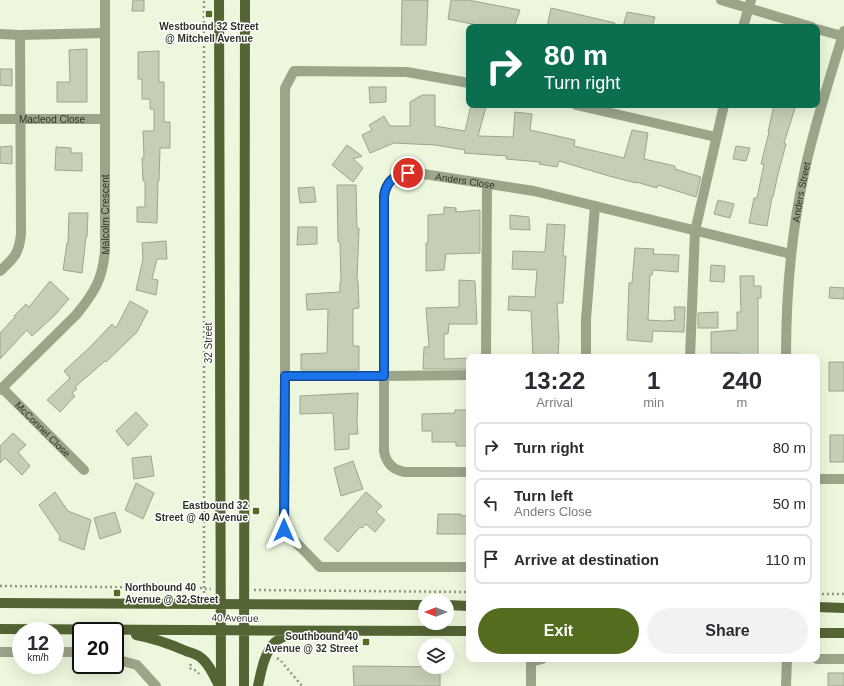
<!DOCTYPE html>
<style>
body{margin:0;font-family:Helvetica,sans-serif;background:#f2f2f3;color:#2b2b33;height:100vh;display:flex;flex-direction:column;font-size:15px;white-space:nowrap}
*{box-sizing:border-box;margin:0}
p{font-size:13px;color:#7c7c81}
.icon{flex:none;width:22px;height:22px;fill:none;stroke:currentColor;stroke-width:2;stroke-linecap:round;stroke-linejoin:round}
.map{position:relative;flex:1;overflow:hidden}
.drawer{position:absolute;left:466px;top:354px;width:354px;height:308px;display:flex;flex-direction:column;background:#fff;border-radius:8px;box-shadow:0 4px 16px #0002}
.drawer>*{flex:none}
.guide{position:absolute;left:466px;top:24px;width:354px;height:84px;border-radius:8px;box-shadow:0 4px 16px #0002;background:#0b6e4f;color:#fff;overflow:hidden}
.needle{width:26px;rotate:270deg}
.controls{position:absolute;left:418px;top:594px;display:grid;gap:8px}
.controls a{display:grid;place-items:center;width:36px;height:36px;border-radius:50%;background:#fff;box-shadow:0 4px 16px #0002;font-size:20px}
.speed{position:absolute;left:12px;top:622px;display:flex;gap:8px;font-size:20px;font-weight:700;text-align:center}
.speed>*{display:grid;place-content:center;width:52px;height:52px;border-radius:50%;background:#fff;box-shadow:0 4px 16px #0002;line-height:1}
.speed small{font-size:10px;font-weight:400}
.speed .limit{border:2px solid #111;border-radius:6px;background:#fff;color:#111}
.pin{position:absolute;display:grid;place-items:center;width:34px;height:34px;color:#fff;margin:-17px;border:2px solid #fff;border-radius:50%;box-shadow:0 1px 4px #0007}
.me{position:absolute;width:44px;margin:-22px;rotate:0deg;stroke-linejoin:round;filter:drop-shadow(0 0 3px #0008)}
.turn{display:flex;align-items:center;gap:14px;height:84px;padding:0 12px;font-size:18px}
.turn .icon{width:52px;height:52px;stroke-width:2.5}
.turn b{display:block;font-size:28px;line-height:34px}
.eta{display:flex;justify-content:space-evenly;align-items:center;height:68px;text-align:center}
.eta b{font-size:24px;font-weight:800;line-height:28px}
.button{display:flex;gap:8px;margin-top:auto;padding:8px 12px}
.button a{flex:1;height:46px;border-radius:24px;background:#546c1d;color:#fff;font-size:16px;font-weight:800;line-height:46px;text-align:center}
.button a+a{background:#f2f2f3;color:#2b2b33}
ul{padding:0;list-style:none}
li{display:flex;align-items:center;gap:12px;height:50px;margin:0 8px 6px;padding:0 4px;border:2px solid #e1e1e2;border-radius:8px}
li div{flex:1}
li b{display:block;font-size:15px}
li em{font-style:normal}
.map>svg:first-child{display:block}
.building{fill:#c4cfb5;stroke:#9ca68d}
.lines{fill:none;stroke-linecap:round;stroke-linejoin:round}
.path{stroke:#8f9785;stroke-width:2.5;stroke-dasharray:2 3;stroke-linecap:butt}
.minor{stroke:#9ba58a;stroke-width:10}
.major{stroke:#546534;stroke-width:10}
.route-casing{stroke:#114b97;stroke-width:10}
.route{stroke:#1a73e8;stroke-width:7}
.poi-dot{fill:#546c1d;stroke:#fff;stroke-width:1.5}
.labels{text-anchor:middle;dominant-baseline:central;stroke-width:3;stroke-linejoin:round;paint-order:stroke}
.poi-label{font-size:10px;font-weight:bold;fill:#30342a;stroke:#fff;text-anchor:end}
.street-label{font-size:10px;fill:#30342a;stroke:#fff}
</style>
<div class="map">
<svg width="844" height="686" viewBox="0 0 844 686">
<rect width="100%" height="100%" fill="#ecf7dd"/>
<path class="building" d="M133,0H144V11H132Z
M402,0H428L426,45H401Z
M451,0H468L520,10L514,27H486L448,19Z
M551,8L615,23L614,27H547Z
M627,12L655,17L652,27H623Z
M87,49V102H57V82H70L69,50Z
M159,51V82H164V122H170V148H160L159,181H158L157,223L137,222V207H145V181H143L142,158L144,157L143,131H154V109H150V99H142V79H138V52Z
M0,69H12V86L0,85Z
M369,87H386V102L370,103Z
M422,95H435V126L465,131L471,105L486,107L478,136L513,137L515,112L532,114L530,130L575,140L574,146L624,158L632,130L648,133L644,159L675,166V169L701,177L696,197L658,185L657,188L636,182V183L609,176L559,161L557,167L539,164L540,162L506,159L507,156L464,153L465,150L435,145L394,143L370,153L362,135L372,130L369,125L384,116L390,126H410V102Z
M774,105H796L784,143L786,144L778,174L773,197H772L767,226L749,223L754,198H757L764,164H761L769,132H768Z
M347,145L362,156L353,159L363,168L353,182L332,165Z
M12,146V164L0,163V147Z
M736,146L750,148L746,161L733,159Z
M56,147L71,148V153H82V171L55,170Z
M337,185H356L357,228H359L357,281H358L359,308L353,309V346H359V370H301V354L327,353L328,309L307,310L306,294L340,292V282H341L340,242H338Z
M314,187L316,202L300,203L298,188Z
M718,200L734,204L730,218L714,214Z
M444,207L456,208V212L480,210V253L446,254L444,270L426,271V243H428V215L444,214Z
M69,213H88L87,237H86L82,273L63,270L67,243H68Z
M510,215L529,217L530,230L510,229Z
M547,224L565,225L563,256H566L564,287L563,303H557L559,338L558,357H533L531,311L508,310L509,296L535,297L537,270L512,269L513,251L545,252Z
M298,227H317V244L297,245Z
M166,241L167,259H157L152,279L158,280L156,295L136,290L143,259L142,243Z
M635,248L654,249L653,254L679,255L678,272L653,270L652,275H650L648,320L664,321L675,320L674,307H685L684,332L653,331L652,342L627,340L629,283H632Z
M711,265L725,266L724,282L710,281Z
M740,276H754V286H761V298H758V357H739V353H711V332L737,330V312H741Z
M459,280L475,281L477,324H449L448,334H444V359L469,358V369H423L424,347H429L426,308L459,307Z
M50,281L69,299L54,316L32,336L27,330L0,359V333L15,317L14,316L26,304L29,307Z
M830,287L844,288V299L829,298Z
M130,301L148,311L137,332L106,362L105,361L75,387L77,389L72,393L75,396L60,412L47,400L70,378L64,371L91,346L112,324L116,328Z
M718,312V328H698V313Z
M829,362H844V391H829Z
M358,393L357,422L358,434H349V449L335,450L333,413H331L300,414V396Z
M455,410H469V446H456V442H432V431H422V414L455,413Z
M136,412L148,425L128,446L116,431Z
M13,433L26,445L18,452L30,466L22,475L5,458L0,463V446Z
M830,435H844V462H830Z
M151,456L154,476L134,479L132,458Z
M353,461L363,489L341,496L334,468Z
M136,483L154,493L143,519L125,510Z
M55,492L68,511L91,520L84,550L59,540L60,536L39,505Z
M366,492L382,506L376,512L385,520L375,532L366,524L362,528L360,527L338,552L324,539Z
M115,512L121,532L100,539L94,518Z
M438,514H461V516L469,515V534H437Z
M353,666L440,667V686H354Z
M828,673H844V686H828Z"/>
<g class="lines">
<path class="path" d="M0,586L204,588L206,589H211
M254,590L469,592
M204,593V0
M817,594H844
M277,658L281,661L302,686
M191,664L189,668L197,671L199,674"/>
<g class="minor">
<path d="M721,0L812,27"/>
<path d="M743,27L751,0"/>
<path d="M817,29L842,36"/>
<path d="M0,34L20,35L105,33"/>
<path d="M469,83L407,72L294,71L285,88V378L284,530L320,567H469"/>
<path d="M576,105L716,137"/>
<path id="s1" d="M0,119H105"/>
<path d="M0,271C14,258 19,254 21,234L20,35"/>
<path d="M486,357L487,184"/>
<path d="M586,357V319L595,206"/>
<path d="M690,357L695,231L724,105"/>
<path id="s2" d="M786,357C786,295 791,234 804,174C814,125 830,78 844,31"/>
<path d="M285,376H384L469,375"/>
<path id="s3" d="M2,388L84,470"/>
<path id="s4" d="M0,390L76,315C94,293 103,279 105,250V0"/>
<path id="s5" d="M469,472H405C393,470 386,463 384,451V196C387,177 399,172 417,173L534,191L791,254"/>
<path d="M817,479H844"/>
<path d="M0,652H21"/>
<path d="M55,652H81"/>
<path d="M115,659L137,665L156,686"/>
<path d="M817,659H844"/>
<path d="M531,686V662L542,659"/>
<path d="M786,686L787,659"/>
</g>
<path class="major" d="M219,0L221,686
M0,603L425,605
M447,605L469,606
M817,607L844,608
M0,629C156,631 313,630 469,631
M817,633H844
M136,635C153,638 170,644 186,651C191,653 196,654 200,657C209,663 214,676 219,686
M244,686L245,0
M258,686C261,672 264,653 275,642C281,637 288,635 295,633"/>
</g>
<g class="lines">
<g class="route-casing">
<path id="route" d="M284,530L285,376H384V196C386,182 394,175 408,173"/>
</g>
<use href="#route" class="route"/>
</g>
<g class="poi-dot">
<rect x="205" y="10" width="8" height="8" rx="2"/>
<rect x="252" y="507" width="8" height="8" rx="2"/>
<rect x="113" y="589" width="8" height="8" rx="2"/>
<rect x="362" y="638" width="8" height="8" rx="2"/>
</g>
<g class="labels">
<g class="poi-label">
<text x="209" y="26" text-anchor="middle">Westbound 32 Street<tspan x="209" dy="12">@ Mitchell Avenue</tspan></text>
<text x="248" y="505">Eastbound 32<tspan x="248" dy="12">Street @ 40 Avenue</tspan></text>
<text x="125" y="587" text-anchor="start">Northbound 40<tspan x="125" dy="12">Avenue @ 32 Street</tspan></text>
<text x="358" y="636">Southbound 40<tspan x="358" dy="12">Avenue @ 32 Street</tspan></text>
</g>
<g class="street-label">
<text stroke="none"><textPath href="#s1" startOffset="52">Macleod Close</textPath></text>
<text stroke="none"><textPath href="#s5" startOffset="445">Anders Close</textPath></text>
<text stroke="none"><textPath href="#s2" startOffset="166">Anders Street</textPath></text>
<text stroke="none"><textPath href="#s4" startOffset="215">Malcolm Crescent</textPath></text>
<text transform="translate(208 343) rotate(-90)">32 Street</text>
<text stroke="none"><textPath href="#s3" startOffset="58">McConnel Close</textPath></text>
<text transform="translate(235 618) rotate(1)">40 Avenue</text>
</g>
</g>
</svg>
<div class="controls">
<a><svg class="needle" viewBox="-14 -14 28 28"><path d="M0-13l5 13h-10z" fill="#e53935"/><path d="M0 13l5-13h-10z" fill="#7c7c81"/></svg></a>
<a><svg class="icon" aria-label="layers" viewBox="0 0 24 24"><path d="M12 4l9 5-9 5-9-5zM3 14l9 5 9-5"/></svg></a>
</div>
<div class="speed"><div>12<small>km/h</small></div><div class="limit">20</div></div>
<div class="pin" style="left:408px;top:173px;background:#d93025"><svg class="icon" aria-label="arrive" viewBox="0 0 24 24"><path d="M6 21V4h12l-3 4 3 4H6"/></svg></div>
<svg class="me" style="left:284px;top:530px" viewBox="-20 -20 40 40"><path d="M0-17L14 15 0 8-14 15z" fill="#1a73e8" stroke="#fff" stroke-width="4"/></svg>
<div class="guide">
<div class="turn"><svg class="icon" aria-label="right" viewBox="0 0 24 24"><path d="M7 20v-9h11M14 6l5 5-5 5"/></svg><div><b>80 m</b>Turn right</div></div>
</div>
<section class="drawer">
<div class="eta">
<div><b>13:22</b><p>Arrival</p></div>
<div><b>1</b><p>min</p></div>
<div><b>240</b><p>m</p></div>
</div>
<ul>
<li><svg class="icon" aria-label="right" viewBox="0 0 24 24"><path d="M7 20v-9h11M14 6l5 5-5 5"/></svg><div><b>Turn right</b></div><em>80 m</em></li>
<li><svg class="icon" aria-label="left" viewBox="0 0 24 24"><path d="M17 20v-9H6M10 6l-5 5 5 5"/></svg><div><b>Turn left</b><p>Anders Close</p></div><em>50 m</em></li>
<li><svg class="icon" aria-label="arrive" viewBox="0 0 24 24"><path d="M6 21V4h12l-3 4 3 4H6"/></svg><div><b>Arrive at destination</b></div><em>110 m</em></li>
</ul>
<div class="button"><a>Exit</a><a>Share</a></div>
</section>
</div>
